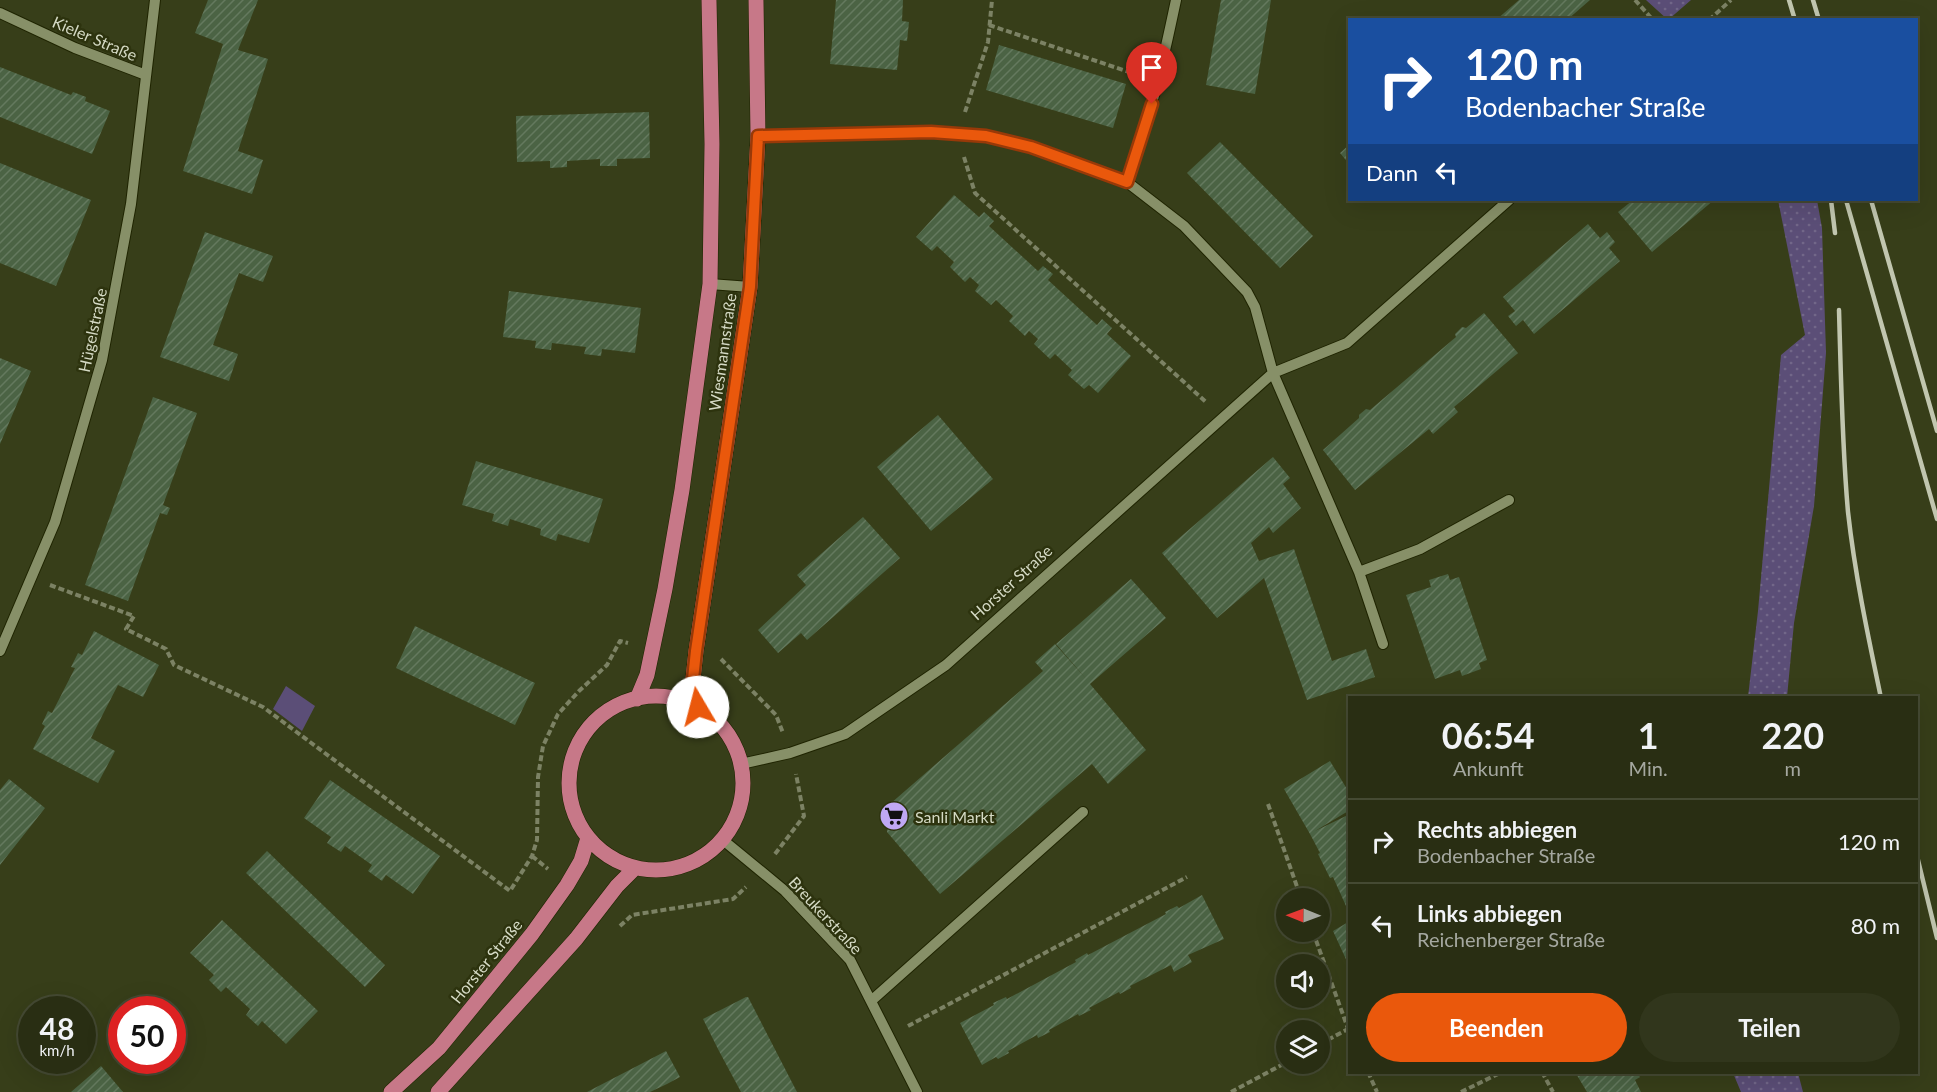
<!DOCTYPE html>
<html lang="de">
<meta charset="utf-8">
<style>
body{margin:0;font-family:Lato,sans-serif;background:#31361c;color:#f1f3f6;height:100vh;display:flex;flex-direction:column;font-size:22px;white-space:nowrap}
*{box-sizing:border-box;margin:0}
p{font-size:20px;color:#a5a8a0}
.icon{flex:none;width:33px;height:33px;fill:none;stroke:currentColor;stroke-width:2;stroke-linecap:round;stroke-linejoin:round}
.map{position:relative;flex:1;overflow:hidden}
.details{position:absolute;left:1348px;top:696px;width:570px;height:378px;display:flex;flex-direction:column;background:#292e13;border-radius:0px;box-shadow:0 6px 24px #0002,0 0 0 2px #454a33}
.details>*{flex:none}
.top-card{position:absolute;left:1348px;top:18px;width:570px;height:183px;border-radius:0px;box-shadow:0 6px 24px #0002,0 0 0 2px #454a33;background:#1a4fa0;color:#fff;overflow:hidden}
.needle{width:39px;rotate:271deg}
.controls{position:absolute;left:1276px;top:888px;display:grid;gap:12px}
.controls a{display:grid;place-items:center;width:54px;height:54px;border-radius:50%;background:#292e13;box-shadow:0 6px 24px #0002,0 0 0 2px #454a33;font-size:30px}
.speed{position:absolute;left:18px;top:996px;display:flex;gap:12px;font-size:30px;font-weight:700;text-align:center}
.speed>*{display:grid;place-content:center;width:78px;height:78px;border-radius:50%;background:#292e13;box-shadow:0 6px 24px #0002,0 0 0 2px #454a33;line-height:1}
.speed small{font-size:15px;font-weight:400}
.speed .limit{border:9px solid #d22;background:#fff;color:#111}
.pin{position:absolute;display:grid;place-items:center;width:51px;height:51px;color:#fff;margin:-62px -26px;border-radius:50% 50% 50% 0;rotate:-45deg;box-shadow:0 0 6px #0007}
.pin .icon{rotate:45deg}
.me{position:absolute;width:66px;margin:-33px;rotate:352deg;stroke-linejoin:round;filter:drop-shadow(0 0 4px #0008)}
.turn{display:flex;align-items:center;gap:21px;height:126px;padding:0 18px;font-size:27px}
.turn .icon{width:78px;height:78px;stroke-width:2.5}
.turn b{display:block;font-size:42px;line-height:51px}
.then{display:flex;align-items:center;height:57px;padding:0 18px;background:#0003;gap:12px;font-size:22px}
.eta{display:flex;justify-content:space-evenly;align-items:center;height:102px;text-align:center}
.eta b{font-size:36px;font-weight:700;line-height:42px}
.primary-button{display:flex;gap:12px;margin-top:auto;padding:12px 18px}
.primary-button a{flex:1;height:69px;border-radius:36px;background:#ea580c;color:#fff;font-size:24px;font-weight:700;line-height:69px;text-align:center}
.primary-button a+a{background:#31361c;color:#f1f3f6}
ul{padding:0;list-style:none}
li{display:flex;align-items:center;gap:18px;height:84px;padding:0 18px;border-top:2px solid #454a33}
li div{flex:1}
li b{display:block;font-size:22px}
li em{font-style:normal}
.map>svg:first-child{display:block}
.grass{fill:url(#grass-dots)}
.green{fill:#5b4e77}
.building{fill:url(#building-hatch)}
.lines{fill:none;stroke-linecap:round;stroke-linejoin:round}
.minor-casing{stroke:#1f2400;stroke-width:12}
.major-casing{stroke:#1f2400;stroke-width:16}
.path{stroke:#7c8264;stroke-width:4;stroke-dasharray:6 3;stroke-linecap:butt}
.minor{stroke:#879068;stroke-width:10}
.major{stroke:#c77888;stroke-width:15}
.rail{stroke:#c1c6af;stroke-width:4.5}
.route-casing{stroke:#983908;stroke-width:15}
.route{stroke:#ea580c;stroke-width:10}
.labels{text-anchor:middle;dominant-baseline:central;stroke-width:5;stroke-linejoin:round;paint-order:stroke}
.street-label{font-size:16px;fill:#d5dac5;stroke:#2d330e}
.poi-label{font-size:16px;fill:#d5dac5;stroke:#2d330e;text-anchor:start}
</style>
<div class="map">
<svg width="1937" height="1092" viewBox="0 0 1937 1092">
<defs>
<pattern id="grass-dots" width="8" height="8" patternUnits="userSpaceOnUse" patternTransform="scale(1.5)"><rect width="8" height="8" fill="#5b4e77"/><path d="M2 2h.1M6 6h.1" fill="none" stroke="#726789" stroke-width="1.8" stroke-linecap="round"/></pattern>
<pattern id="building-hatch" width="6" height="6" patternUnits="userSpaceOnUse" patternTransform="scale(1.5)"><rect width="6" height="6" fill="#4b6344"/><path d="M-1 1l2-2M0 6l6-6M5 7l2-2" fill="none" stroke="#64795e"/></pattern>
</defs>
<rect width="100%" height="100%" fill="#373e19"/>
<path class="grass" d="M1646,0H1691L1668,20Z
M1778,200H1817L1822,228L1826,353L1814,506L1794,623L1787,697H1748L1758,611L1781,355L1805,335Z
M1733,1073H1798L1803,1092H1741Z"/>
<path class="green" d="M286,686L315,706L302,731L273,709Z"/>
<path class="building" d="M208,0H258L238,50L268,59L238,151L263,160L252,194L183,171L223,44L195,33Z
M836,0H903L902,21L909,22L907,41L900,40L897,70L830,64Z
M1221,0H1271L1255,94L1206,85Z
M1519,0H1590L1567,20H1496Z
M999,45L1126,84L1113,128L986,90Z
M0,67L71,95L73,92L86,97L85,101L110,111L92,154L0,117Z
M649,112L650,158L617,159V166H600V159L567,161V167L550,168V161L517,162L516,116Z
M1220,142L1313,236L1280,268L1187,173Z
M1350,144V165L1340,153Z
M0,163L91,200L56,286L0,263Z
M954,195L979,217L984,212L994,221L989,226L1038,271L1043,266L1053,274L1048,280L1097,325L1102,319L1112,328L1107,334L1131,356L1098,393L1089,385L1084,389L1068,375L1072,370L1055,354L1050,359L1034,344L1038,339L1029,331L1025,336L1009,321L1013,316L996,300L991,305L975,291L979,285L970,277L965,282L950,267L954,262L937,246L932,251L916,237Z
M1633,200H1714L1652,252L1618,212Z
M1588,224L1600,238L1607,232L1615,242L1609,248L1620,261L1534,334L1523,320L1516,326L1508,316L1515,311L1503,297Z
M205,232L273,256L263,282L239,273L213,345L238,354L229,381L160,357Z
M509,291L641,308L635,353L602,349L601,356L584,354L586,347L552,343L551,350L535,348L536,341L503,337Z
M1484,313L1518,353L1454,407L1458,412L1433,434L1429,429L1355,490L1323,450L1359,418V415L1366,409L1370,410L1456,337L1455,334L1462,327L1466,328Z
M0,358L31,371L0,444Z
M153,397L197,413L163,505L170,508L167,515L160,513L128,601L85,585Z
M938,415L993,479L931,531L877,467Z
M1273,457L1290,478L1283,484L1301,508L1273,533L1269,527L1251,543L1259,561L1294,549L1332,661L1366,649L1375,677L1307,700L1264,578L1217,618L1162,553Z
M476,461L603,499L589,543L558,534L556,541L540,535L541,529L510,519L508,526L492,521L494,514L462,505Z
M863,517L900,558L807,640L801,633L778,653L758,630L806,585L797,575Z
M1448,574L1450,580L1459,577L1487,660L1479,663L1481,669L1462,676L1460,670L1435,679L1406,595L1431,587L1429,580Z
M1131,579L1166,618L1090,684L1146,750L1108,784L1092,764L940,894L887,832L890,804L1043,671L1035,662L1055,644L1088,681L1056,644Z
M415,626L535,683L515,725L396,668Z
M94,631L159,665L143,697L118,685L104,712L91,738L115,751L98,783L33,749L45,726L42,724L48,711L52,713L75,668L71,667L78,653L82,655Z
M1330,761L1350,794V810L1315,831L1350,814V915L1333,877L1330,878L1318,854L1320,853L1310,834L1284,789Z
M9,779L45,808L0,865V790Z
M330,780L440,856L413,894L386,875L382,881L368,871L372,865L345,846L341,852L327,843L331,837L304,818Z
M267,851L385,965L365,987L246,873Z
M1202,895L1224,939L1188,955L1192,962L1174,972L1171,965L1130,986L1131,988L1120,994L1119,992L1089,1008L1091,1010L1079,1016L1078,1014L1049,1030L1050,1032L1038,1038L1037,1035L1008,1051L1009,1053L998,1059L996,1057L982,1065L960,1023L994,1005L993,1003L1006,997L1007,999L1076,962L1075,960L1087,953L1088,955L1166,914L1165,912L1177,906L1179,908Z
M222,920L318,1011L286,1044L262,1021L258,1026L246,1015L250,1009L226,987L221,992L209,980L214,975L190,953Z
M1350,921V968L1333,931Z
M746,997H748L797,1092H741L719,1051L703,1019Z
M666,1051L680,1077L667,1084L650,1092H587Z
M101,1066L123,1092H71Z
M1575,1072H1636L1640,1077L1635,1080L1641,1092H1587Z"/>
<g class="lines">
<g class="minor-casing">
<path id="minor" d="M0,13L75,48L146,75
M758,136L931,132L986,136L1031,147L1127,182L1184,226L1247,292L1255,307L1273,373L1359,572L1383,644
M1127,182C1149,123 1163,62 1176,0
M710,284L750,287
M1359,572L1420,549L1509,500
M0,651L55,522L102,360L131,204L155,0
M741,764L790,753L845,734L946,665L1273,373L1347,343L1509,200
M723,840L785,891L850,960L917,1092
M871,1001L1083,812"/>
</g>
<g class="major-casing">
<path id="major" d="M569 783a87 87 0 1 1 174 0a87 87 0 1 1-174 0Z
M637,699L647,675L665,589L682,490L710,284L712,144L709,0
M698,707L693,679L696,651L750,287L758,136L756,0
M391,1092L439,1048L532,934L567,885L581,861L588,838
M438,1092L576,939L617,886L635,868"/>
</g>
<path class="path" d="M1635,0L1653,20
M1709,20L1731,0
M989,25L1138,75
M965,112L988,42L992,0
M964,157L975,193L1206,402
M50,585L134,616L126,629L166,649L174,665L263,707L510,891L532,856L537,840L538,777L543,746L558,714L579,691L607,665L620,641L628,643
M721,659L776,715L783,733
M1268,804L1301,898
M775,854L804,816L796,774
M532,856L548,869
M620,926L632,915L733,899L746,887
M1313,932L1350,1034
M908,1026L1187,877
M1320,1044L1348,1029
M1368,1072L1377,1092
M1542,1072L1553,1092
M1231,1092L1287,1062
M1461,1092L1502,1072"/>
<use href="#minor" class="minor"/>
<use href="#major" class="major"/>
<path class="rail" d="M1789,0L1795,20
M1813,0L1819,20
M1831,200L1835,233
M1846,200L1937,519
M1871,200L1937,431
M1839,310C1841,377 1842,445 1848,512C1855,575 1868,636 1881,698
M1917,856L1937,938"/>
</g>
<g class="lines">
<g class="route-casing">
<path id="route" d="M698,707L693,679L696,651L750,287L758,136L931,132L986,136L1031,147L1127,182L1152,104"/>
</g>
<use href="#route" class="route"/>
</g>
<defs>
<g id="supermarket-disc" transform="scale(1.5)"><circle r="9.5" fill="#c0a8f4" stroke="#2d330e"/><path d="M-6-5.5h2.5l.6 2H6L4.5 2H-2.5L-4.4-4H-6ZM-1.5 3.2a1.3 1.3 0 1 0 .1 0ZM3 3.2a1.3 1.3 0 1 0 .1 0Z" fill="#111"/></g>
</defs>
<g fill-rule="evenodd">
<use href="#supermarket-disc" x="894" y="816"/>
</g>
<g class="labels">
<g class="street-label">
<text transform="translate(95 38) rotate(23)">Kieler Straße</text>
<text transform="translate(92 330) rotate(-78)">Hügelstraße</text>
<text transform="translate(722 352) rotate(-82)">Wiesmannstraße</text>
<text transform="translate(1011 582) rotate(-42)">Horster Straße</text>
<text transform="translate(826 915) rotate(47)">Breukerstraße</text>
<text transform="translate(486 961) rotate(-51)">Horster Straße</text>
</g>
<g class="poi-label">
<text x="915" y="816">Sanli Markt</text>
</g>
</g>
</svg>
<div class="controls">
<a><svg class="needle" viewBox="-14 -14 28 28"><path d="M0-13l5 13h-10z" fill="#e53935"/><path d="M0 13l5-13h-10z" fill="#a5a8a0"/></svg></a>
<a><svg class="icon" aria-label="sound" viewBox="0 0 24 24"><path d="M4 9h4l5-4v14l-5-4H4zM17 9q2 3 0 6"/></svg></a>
<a><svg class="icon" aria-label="layers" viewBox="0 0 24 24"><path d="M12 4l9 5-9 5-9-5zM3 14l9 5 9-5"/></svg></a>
</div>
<div class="speed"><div>48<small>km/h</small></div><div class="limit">50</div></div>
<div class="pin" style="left:1152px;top:104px;background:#d93025"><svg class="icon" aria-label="arrive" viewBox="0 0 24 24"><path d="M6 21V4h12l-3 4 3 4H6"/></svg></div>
<svg class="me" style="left:698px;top:707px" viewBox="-20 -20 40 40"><circle r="19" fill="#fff"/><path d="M0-13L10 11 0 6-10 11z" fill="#ea580c"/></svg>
<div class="top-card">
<div class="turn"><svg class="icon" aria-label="right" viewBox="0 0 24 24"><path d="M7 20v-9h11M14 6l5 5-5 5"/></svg><div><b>120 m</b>Bodenbacher Straße</div></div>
<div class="then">Dann<svg class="icon" aria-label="left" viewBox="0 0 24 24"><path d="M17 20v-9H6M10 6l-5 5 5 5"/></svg></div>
</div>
<section class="details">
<div class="eta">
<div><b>06:54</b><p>Ankunft</p></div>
<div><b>1</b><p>Min.</p></div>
<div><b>220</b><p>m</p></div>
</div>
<ul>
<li><svg class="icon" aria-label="right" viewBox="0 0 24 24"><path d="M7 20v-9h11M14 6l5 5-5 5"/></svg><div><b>Rechts abbiegen</b><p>Bodenbacher Straße</p></div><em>120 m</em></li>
<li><svg class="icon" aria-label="left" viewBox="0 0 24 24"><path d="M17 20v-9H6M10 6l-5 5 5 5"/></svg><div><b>Links abbiegen</b><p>Reichenberger Straße</p></div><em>80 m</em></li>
</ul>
<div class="primary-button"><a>Beenden</a><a>Teilen</a></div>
</section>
</div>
